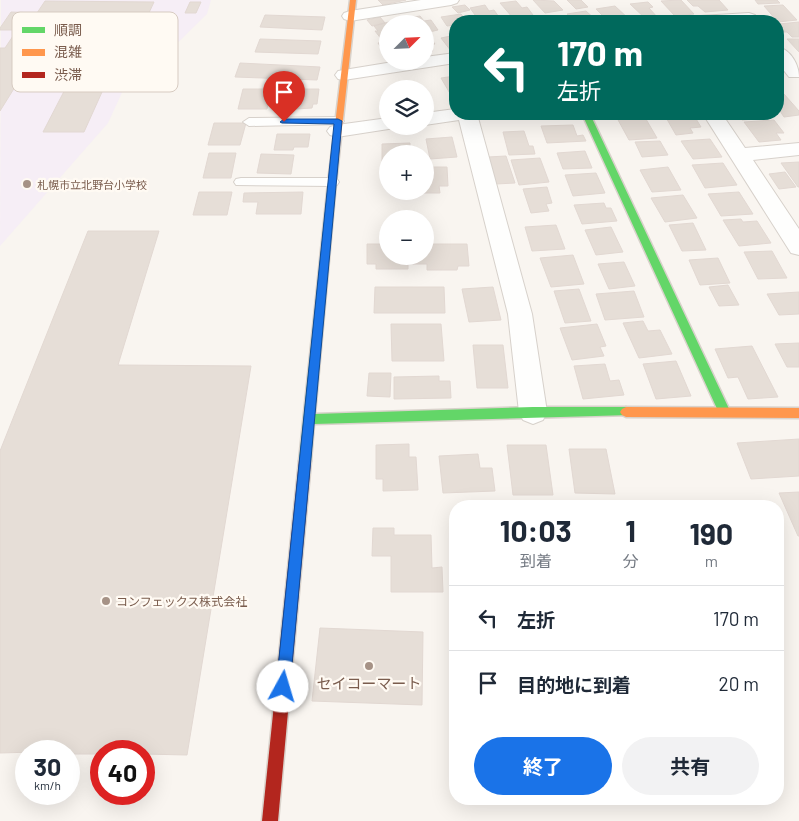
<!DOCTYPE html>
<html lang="ja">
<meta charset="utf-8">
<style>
body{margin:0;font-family:Barlow,"Noto Sans JP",sans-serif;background:#f2f2f3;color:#1f2937;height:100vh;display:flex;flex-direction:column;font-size:19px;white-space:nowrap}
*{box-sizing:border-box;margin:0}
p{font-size:16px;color:#747a83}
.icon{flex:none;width:28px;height:28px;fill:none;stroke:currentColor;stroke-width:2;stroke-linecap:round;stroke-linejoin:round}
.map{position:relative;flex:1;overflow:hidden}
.side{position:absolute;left:449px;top:500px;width:335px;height:305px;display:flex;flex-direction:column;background:#fff;border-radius:20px;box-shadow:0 5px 20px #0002}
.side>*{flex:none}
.top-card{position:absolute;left:449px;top:15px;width:335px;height:105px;border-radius:20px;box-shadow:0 5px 20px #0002;background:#00695c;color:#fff;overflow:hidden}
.needle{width:32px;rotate:66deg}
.controls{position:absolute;left:379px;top:15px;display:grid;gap:10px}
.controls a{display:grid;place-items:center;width:55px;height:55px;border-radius:50%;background:#fff;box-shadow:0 5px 20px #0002;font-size:25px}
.speed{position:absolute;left:15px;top:740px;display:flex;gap:10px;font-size:25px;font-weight:700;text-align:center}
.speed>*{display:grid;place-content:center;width:65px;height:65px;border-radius:50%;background:#fff;box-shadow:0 5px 20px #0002;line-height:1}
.speed small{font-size:12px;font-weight:400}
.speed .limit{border:8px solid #d22;background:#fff;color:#111}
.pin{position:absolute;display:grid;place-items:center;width:42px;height:42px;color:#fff;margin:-51px -21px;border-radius:50% 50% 50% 0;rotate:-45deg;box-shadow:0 0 5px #0007}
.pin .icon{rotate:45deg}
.me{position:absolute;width:55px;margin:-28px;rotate:6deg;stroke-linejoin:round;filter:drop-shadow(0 0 4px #0008)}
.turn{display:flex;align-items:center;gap:18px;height:105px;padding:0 25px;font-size:22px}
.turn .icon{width:65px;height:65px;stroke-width:2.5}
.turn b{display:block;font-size:35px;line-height:42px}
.eta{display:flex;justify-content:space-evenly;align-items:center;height:85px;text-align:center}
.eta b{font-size:30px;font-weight:700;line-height:35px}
.button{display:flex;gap:10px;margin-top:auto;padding:10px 25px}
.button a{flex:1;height:58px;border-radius:30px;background:#1a73e8;color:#fff;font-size:20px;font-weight:700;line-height:58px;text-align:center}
.button a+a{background:#f2f2f3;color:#1f2937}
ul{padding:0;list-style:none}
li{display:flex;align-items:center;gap:15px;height:65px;padding:0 25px;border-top:1px solid #e0e1e3}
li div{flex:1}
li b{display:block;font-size:19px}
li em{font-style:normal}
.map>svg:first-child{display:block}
.education{fill:#f6eef6}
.building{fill:#e6ded7;stroke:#e2d8d2}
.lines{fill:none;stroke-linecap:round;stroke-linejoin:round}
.lane-casing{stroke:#d7d1cb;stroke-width:2}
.street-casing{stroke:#d7d1cb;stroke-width:2}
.fast-casing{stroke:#d9d2cb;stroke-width:3}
.slow-casing{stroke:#d9d2cb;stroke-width:3}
.jam-casing{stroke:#d9d2cb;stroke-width:3}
.lane{fill:#fefefd;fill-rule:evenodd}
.street{fill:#fefefd;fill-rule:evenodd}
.fast{fill:#63d668;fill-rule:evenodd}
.slow{fill:#ff974d;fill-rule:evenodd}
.jam{fill:#b3261e;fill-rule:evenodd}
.route{fill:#1a73e8;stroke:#114b97}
.poi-dot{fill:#a69286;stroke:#fffaf3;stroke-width:2}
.labels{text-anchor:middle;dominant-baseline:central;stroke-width:4.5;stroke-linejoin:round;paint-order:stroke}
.far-poi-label{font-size:11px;fill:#7a5c4d;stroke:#fffaf3;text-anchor:start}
.poi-label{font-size:12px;fill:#7a5c4d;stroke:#fffaf3;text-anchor:start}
.near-poi-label{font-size:15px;fill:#7a5c4d;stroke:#fffaf3}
.key{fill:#fffaf3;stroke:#d7cbc1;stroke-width:1}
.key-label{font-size:14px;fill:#7a5c4d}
</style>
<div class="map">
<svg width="799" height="821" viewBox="0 0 799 821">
<rect width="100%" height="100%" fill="#f9f5f0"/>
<path class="education" d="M1,0H211L207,14L148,72L131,73L108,123L0,246Z"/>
<path class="building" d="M378,0H406L383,5Z
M533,0L554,1L563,10L545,13Z
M567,0H581L588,7L576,9Z
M681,0L694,14L675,16L661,1Z
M687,0H719L728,10L705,12L698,6H693Z
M755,0H777L780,3L758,4Z
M45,1L154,2L134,45L22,41L17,49L38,50L0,111V48H5L17,30H0V28L11,12L37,13Z
M516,1L522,8L527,7L533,15L513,18L500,3Z
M190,2H201L196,13H185Z
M648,2L653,7L649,8L658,18L646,19L630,4Z
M465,5L470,10L458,13L452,7Z
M485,5L489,11L494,10L501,20L493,21L490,17L478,19L470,8Z
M783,5L797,20L778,22L764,6Z
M615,6L630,20L608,21L596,9Z
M586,11L597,21H574L567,14Z
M461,14L467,21H455V25L447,26L441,17Z
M265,15L325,17L322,30L260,27Z
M420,16L424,21L431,20L438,30L425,33V24H413L409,18Z
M557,16L561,21L529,20Z
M380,17L385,23L372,26L367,20Z
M396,20L400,24H388V39L382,40L375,31H378L374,26Z
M799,22V37H792L787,32H781L778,28L783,27L779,24Z
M455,32V50L451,51L441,38L451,36L449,33Z
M428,35L435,44L428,45L433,51L425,53V36Z
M260,39L321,41L318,54L255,52Z
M787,39H799V52Z
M388,41V58L378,43Z
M240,63L320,67L317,80L235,77Z
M74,72H111L84,132H43Z
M455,76V102L441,78Z
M243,89H271L267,109H238Z
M298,89H319L317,104H313L312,108L296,109Z
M778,94H784L799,111V115L784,117L778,108Z
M626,114H643L657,138L629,140L617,118L628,117Z
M664,114H693L701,127L690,128L693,133L676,135Z
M737,114H765L768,118L742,120Z
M774,120L784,133H776L781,140L759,142L744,122Z
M214,123H246L240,145H208Z
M573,125L577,136L583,135L586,141L547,143L541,126Z
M524,131L529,146H533L535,154L509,155L503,132Z
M277,134H310L308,147H294L293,150H274Z
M452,137L457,157L430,159L426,139Z
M710,139L722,157L693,159L681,141Z
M660,141L668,155L642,157L635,142Z
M410,143V154H388V164H382V144Z
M585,151L592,168L563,169L557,153Z
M209,153H236L231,178H203Z
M261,154L294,155L291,174L257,173Z
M506,156L515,183L496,184L488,157Z
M540,158L549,182L519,185L511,160Z
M799,162V187H798L781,163Z
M723,163L737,185L705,188L692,165Z
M425,167H447L448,186H439L440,193H408V191H425Z
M668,167L681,190L652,192L640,170Z
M785,172L796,187L779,189L769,174Z
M596,173L605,193L573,196L565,175Z
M547,187L552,203L546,204L549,211L531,213L523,189Z
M199,192H232L227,215H193Z
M303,192L301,214H256L258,202H243L244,193Z
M739,192L753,214L721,216L708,194Z
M683,195L697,218L665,222L651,198Z
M604,203L606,208H611L617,221L582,224L574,205Z
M741,219L743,222L757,221L771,243L739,246L723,220Z
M693,223L706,250L682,251L669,225Z
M556,225L565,249L532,251L525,227Z
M611,227L623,252L596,255L585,230Z
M88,231H159L118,365L251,366L187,755L144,754V751H101V754H69V751L0,753V451Z
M367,244H388V256H425V244H467L469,266H458L457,270H427V264H408V269H376V264H367Z
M772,251L787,278L758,279L744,252Z
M573,255L584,284L551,287L540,258Z
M718,258L730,283L700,285L689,260Z
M624,262L635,286L609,289L598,264Z
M728,285L739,305L719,306L709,287Z
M375,287H444L445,313H374Z
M493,287L501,320L469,322L462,289Z
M579,289L591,321L565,323L554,291Z
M634,291L644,317L605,320L596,294Z
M799,292V314L779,315L767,294Z
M643,321L648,331L660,330L672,354L639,358L623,323Z
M391,324H441L444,361H392Z
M597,324L606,346L600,347L604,356L572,360L560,328Z
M799,343V367H787L775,344Z
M473,345H503L508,388H477Z
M752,346L778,397L748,399L738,377L728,378L715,349Z
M676,361L691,396L656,399L643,364Z
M605,364L610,381L619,380L624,395L583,399L574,366Z
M369,373H391L390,397L367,396Z
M439,376V381H450L451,398L394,399V377Z
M799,439V476L751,479L737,443Z
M409,444V457H416L418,490L383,491V479H376V445Z
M507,445H546L553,495H513Z
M569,449H606L615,494L575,493Z
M478,454L480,468H492L495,491L443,493L439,456Z
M799,492V536H798L779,493Z
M373,528H394V535H431L432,568L442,567L443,592H391V556H372Z
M320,628L423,632L422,705L312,701Z"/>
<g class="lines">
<g class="lane-casing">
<path id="lane" d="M338,117L344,121L342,124L249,126L243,122L249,118Z
M241,178H332L337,179L339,182L337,185L332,186L236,185L234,182L236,179Z"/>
</g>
<g class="street-casing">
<path id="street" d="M421,0H459L457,3L451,5L350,21L344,19L342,16L344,13L350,11Z
M749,13L755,15L757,18L755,21H692L694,17L700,16Z
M778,47C791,50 799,65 799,77H789L778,63Z
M455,53V63L344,80L338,79L335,75L338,71L344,70L399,61H425V57Z
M455,109V114H477L532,314L547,412L543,420L533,424L523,420L519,412L508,314L459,120L425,125V113Z
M703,114H722L745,148L799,143V155L753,160L799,229V255L791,253Z
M388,118V126H396L395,128L337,137L330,135L327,131L330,127L337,125Z"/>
</g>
<g class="fast-casing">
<path id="fast" d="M582,114H590L731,413L729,416H721L719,413Z
M332,180L336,183L315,414L533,407H626L630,409L632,412L630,415L314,424L311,461L309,465L305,466L301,465L299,461L328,183Z"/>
</g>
<g class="slow-casing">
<path id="slow" d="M350,0H356L336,183L332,186L328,183Z
M626,407L799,408V418L626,417L622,415L620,412L622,409Z"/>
</g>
<g class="jam-casing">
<path id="jam" d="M305,456L309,457L311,461L278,821H262L299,461L301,457Z"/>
</g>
<use href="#lane" class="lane"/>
<use href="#street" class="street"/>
<use href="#fast" class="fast"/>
<use href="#slow" class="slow"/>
<use href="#jam" class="jam"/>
</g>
<path class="route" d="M284,119H338L342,121L290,687L288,692L283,694L278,692L276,687L334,124L282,123L280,122Z"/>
<g class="poi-dot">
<circle cx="27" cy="184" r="5"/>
<circle cx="106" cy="601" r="5"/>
<circle cx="369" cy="666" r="5"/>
</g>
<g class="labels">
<g class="far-poi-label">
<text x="37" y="184">札幌市立北野台小学校</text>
</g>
<g class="poi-label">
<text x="116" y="601">コンフェックス株式会社</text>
</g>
<g class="near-poi-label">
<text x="369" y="683">セイコーマート</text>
</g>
</g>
<rect x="12" y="12" width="166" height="80" rx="8" class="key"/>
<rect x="22" y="27" width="23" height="6" fill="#63d668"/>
<rect x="22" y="49" width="23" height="7" fill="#ff974d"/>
<rect x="22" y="72" width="23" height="6" fill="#b3261e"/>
<g class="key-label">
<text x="54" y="35">順調</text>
<text x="54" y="57">混雑</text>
<text x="54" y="80">渋滞</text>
</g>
</svg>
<div class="controls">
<a><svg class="needle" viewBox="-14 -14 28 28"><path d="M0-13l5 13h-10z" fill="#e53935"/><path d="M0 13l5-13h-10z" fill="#747a83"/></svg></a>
<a><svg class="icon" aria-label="layers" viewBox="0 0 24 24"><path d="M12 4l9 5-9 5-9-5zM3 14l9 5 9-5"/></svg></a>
<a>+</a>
<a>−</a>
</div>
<div class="speed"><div>30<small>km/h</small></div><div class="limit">40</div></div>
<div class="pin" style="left:284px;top:122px;background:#d93025"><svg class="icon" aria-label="arrive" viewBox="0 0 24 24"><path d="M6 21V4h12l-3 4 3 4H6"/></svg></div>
<svg class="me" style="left:283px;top:687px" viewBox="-20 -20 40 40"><circle r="19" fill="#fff"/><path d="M0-13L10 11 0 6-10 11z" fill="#1a73e8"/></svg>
<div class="top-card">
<div class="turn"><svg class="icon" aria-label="left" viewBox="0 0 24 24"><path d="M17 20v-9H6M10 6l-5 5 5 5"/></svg><div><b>170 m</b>左折</div></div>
</div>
<section class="side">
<div class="eta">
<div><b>10:03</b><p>到着</p></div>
<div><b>1</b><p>分</p></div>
<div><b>190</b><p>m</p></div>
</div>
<ul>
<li><svg class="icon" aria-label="left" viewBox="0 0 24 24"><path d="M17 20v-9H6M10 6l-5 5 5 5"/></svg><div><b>左折</b></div><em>170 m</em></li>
<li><svg class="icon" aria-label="arrive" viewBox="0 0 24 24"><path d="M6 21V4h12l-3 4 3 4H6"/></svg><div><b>目的地に到着</b></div><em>20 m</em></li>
</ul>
<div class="button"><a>終了</a><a>共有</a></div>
</section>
</div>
